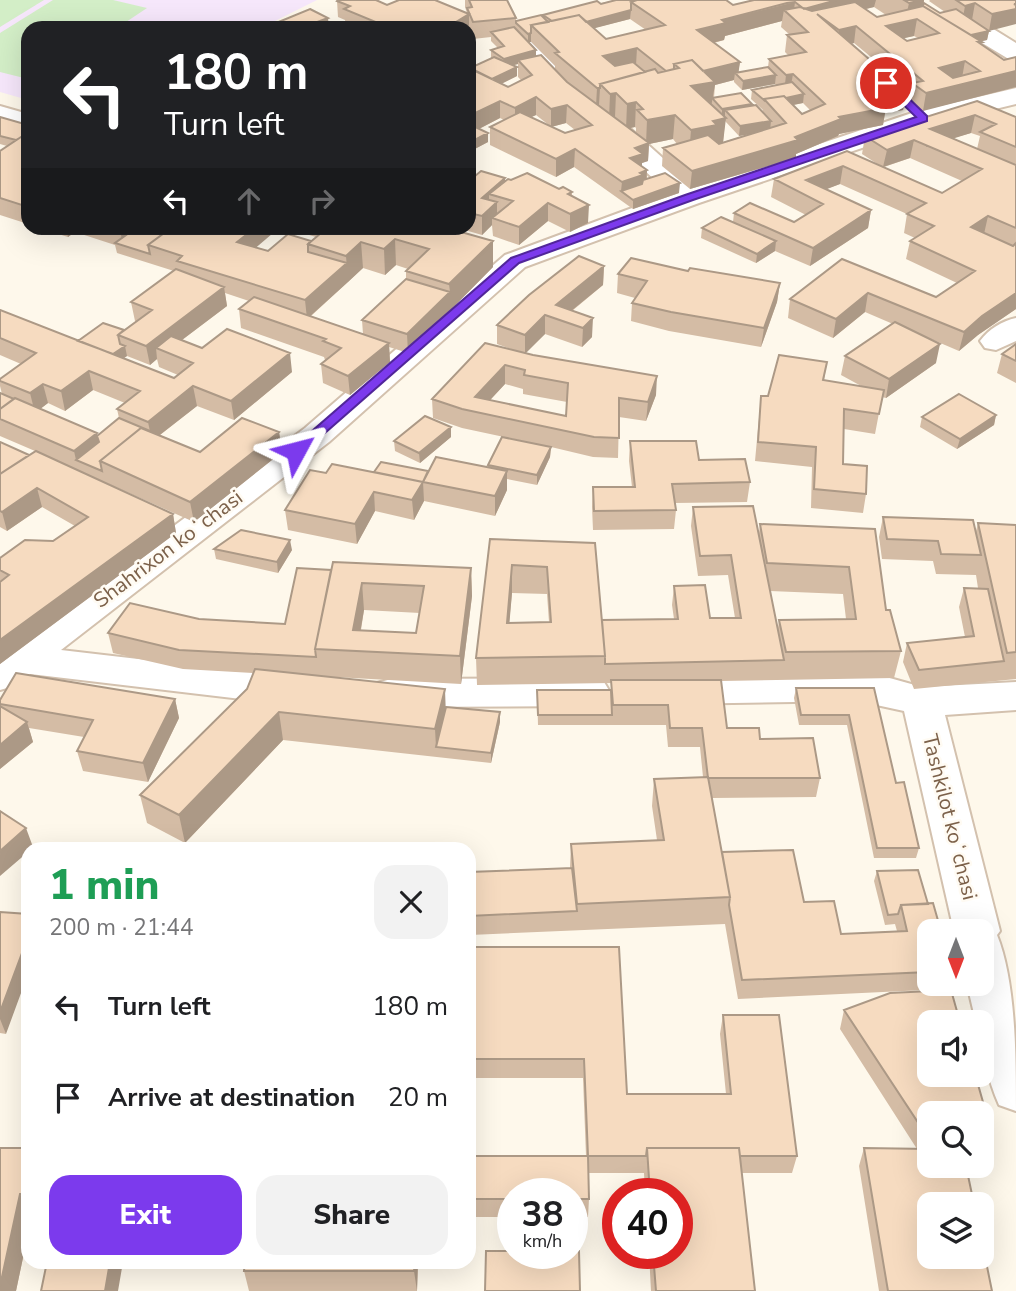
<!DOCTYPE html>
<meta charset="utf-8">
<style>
body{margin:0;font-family:"Nunito Sans",sans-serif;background:#f2f2f2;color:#202124;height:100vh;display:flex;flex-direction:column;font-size:26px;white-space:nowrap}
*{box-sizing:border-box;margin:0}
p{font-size:23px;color:#757577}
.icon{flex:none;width:38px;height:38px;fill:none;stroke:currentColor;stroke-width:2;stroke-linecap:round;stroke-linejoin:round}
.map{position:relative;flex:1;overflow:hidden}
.details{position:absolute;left:21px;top:842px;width:455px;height:427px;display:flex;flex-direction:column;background:#fff;border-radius:21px;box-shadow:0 7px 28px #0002}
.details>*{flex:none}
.guide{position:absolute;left:21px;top:21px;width:455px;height:214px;border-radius:21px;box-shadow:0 7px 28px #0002;background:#202124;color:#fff;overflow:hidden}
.needle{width:46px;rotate:180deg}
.fabs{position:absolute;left:917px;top:919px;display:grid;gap:14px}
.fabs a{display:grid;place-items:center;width:77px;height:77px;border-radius:14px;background:#fff;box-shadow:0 7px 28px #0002;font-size:35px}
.speed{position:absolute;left:497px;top:1178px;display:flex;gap:14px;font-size:35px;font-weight:700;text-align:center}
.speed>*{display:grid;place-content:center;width:91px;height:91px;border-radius:50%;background:#fff;box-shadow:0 7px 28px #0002;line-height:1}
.speed small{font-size:18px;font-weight:400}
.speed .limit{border:10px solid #d22;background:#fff;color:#111}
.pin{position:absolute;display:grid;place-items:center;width:60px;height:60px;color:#fff;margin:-30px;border:4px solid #fff;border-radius:50%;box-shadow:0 2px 7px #0007}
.me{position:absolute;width:77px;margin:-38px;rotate:52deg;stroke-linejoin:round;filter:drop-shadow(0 0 5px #0008)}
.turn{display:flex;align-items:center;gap:24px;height:147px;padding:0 28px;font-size:32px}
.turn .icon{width:91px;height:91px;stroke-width:2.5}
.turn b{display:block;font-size:49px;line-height:60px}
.lanes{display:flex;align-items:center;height:66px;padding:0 28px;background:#0003;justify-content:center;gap:35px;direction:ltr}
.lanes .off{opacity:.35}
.round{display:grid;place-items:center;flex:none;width:74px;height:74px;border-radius:21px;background:#f2f2f2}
.head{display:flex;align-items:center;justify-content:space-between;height:119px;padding:0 28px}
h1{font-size:42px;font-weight:800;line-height:52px;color:#1e9e55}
.button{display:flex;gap:14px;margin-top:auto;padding:14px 28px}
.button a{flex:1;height:80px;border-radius:21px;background:#7c3aed;color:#fff;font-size:28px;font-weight:800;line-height:80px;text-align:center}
.button a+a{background:#f2f2f2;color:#202124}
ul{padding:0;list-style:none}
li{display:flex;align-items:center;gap:21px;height:91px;padding:0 28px}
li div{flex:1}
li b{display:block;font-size:26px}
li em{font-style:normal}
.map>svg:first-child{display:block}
.education{fill:#f6e7fb}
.green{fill:#d3eec7}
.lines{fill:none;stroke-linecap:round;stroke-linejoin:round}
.minor-casing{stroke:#d3c1ae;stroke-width:4}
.minor{fill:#fff;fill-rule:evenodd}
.wall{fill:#d4bca5;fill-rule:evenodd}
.shaded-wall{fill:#ac9986}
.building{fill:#f6dbc0;stroke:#ac9986;stroke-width:2;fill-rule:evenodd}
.route{fill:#7c3aed;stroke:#51269a;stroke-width:2}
.labels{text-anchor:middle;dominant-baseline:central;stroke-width:5;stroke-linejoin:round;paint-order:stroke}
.street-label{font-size:21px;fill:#7c614a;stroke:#fffbf3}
</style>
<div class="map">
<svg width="1016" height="1291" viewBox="0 0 1016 1291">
<rect width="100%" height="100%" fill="#fef8eb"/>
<path class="education" d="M0,0H317L261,28H28V100L0,92Z"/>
<path class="green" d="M0,0H44L0,27Z
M53,0H113L147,8L117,28H28V79L0,72V33Z"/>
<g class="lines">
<g class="minor-casing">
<path id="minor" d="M973,20L982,22L1016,43V60L1007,58L964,32L961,27L964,22Z
M531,36L540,38L559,65L694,186L915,112L1016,88V104L933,124L699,203L525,267L329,442L61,650L300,678L314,682L320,692L314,702L300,706L30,674L14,686L0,690V656L305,428L505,255L670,194L541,75L519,43L522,38Z
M0,106L28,114V130L0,122Z
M1016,318V341L996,350L985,348L980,341C989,329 1002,321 1016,318Z
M858,673L886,677L922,687L1016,682V710L945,715L1000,931L997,935C1016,982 1016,1058 1016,1111L999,1105C987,1078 982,1051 982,1022H976L967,984H982V931H954L904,711L858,701L671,704L657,700L651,690L657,680L671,676Z
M590,678L604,682L610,692L604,702L590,706L391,707L377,703L371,693L377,683L391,679Z"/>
</g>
<use href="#minor" class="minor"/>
</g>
<path class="wall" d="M465,0H507L516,18V21L543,17V15L616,0L733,5L754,0H924V3L940,13L945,12L929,1L930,0H1016L989,31L987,40L981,41V45L1004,60L923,111L909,101L911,90L854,43L851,44L907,92L903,110L885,113L883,125L839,134L838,136L796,154V158L690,189L662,166L663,148L677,144L673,139L649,144L648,161L642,163V167L647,170V179L679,193L633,209L574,167L556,177L490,145V127L504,120L500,118L479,129L488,142L469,152L470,68L491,58V50L498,48L491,41V37L473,39L470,30L469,31V28H351L346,26L345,20L338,17L337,1L467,13L465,7ZM874,7L886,15L877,17L866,9ZM630,19L646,30L606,39L594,28ZM782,21L781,27L790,35H787L785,52L788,55L769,59L768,67L738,72L740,62L714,43L724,40L725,36ZM914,36L918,38L907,41L903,38ZM529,42H531L555,66V69L536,56V50ZM518,64V77L521,80L508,87L501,84L517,76V67L513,65ZM734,80V82L742,90L775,84L776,85L752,90L751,99L763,110L762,112L751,106L752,104L714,98L715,85ZM803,103L810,110L802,114L793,105ZM536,115L550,126L531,117ZM725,121L739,136L753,133L723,142ZM566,123L575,130L565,133L551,127ZM635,127L636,128V133L629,128Z
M977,101L1016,117V309L978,335L959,351L931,339L936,363L886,398L882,397L875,434L844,429L843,464L866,494L863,513L811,508L812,467L755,461L761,396H768L827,362L824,380L863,387L841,375L845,356L893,324L865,312L833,338L788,318L790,299L842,259L936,297L957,283L906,259L910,241L915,238L904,233L907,214L840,184L826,189L871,210L868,228L810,266L775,251L756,263L701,238L702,228L733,222L734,213L794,222L806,215L771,197L774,179L847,151L882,167L862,154L865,136ZM971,133L980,136L977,149L953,138ZM910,158L962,181L942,193L884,167Z
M0,117L28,125V224L0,215V151L7,146L0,144Z
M469,181H505L572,192V196L588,223L570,232L548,221L519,245L493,236L492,225L482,235L458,228H469Z
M39,228H157L167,231L255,247L268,251L311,241L316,237L285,228H447L493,241V267L408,353L389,347L390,362L350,395L323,383L321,364L325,360L324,357L241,328L239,309L249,301L225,293L227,306L182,340L202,348L292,372L234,420L197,406L160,435L200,452L279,432L282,452L194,522L66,465L173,514L176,533L0,664V558L53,541L75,526L42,507L7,531L0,527V442L29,455L35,451L0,436V393L2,394L0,386V379L21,364L0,355V310L78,341L124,330L136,321H135L131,302L174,271L117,253L115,245L75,232L68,237ZM396,265L408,269L406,271V279L362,320L363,334L311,316L363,268L385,275ZM127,356L150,365L157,359L159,367L178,375L174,378L123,358ZM93,390L125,403L117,409L119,418L97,436V433L40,409L48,403L65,411Z
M604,266L603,285L572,311L592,337L582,347L545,334L525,353L656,395L646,421L619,417L618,458L593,457L551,447L550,457L537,485L507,479V490L495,516L424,501L414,520L375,511L357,544L288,530L285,510L326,473L428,471L488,467V465L532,443L462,428L433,418L432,399L522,353L497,344V325ZM505,384L523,389V394L567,402L566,416L490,400Z
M688,271L780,283L777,302L761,347L669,331L631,321L632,303L635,298L617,293L618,274Z
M1016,344V383L997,373L1002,354Z
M996,415L994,425L957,449L920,427L922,417Z
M451,427V437L420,463L395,451L394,441Z
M630,441L699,460L750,482L747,502L675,503L676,510L674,529L593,530L592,507L593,487H632L629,461Z
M693,507L759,533L760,524L875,529L886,610L901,651L894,678L721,681L727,728L760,739L820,778L816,797L712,798L722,852L804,902L841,934L897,931L895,924L885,925L874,881L877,871L929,931V984H948L946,989L738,999L725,924L470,935L469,872L570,868L571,844L657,840L652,806L654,779L703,777L700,747H668L666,725H538L537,690H611V683L477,685L476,658L490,539L595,543L602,620L674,619L672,605L674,586L710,618H735L728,575L698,576L691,526ZM770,591L843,594L846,619L779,620L778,628ZM512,593L547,594L549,622L509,623Z
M883,517L976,531L978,523L1016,525V679L914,689L903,662L907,643L965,637L959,607L964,588H978L976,575L936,574L933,561L882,559L879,537Z
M214,549L292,550L278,573L216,559Z
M471,568L472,596L461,684L335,677L446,707L500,722L491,763L283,740L185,843L147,823L140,795L247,689L253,673L183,669L113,653L108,633L199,619L285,624L331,570ZM364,610L420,613L416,633L361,630Z
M796,688H874L896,783L919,848L916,858H874L847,725H799L794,698Z
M175,699L179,718L148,782L83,771L77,751L84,737L29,728L33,742L0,769V704Z
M0,912L6,1034L0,1033Z
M469,947L627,1094H726L720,1034L723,1015L797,1156L792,1173H742L755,1291H651L649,1253H677V1194H645L644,1173H588L589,1199L588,1217H572V1194H513V1217H469V1156H586L583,1078H469Z
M951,990L960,1022H929V1074H975L991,1130L983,1148H982V1113H929V1166H966L974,1204H929V1256H982V1242L992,1291H879L859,1166L864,1148L917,1149L840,1029L844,1010L890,993Z
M28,1148V1234L16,1291H0Z
M245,1262H418L417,1291H249L244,1271Z"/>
<path class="shaded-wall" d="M837,0H855L853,12L824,20L804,9Z
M855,0H876L874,7L853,12Z
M904,0H924L921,21L917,19L914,36L883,43L886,26L905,22L909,3Z
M795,2L793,18L784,10L782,21L725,36L724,40L695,47L697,30L722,20Z
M975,3L972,20L962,23L965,6Z
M1016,4V24L989,31L987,40L957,47L958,38L989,31L992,14Z
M631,10L630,19L561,37V28Z
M469,14V31V28H446Z
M328,18L329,28H310L309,25Z
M856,26L854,43L837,47L839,30Z
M531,33V42H528V34Z
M637,48L636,65L602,73L603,56Z
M536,50V58L518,60V64L504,68V59Z
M965,61L962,78L935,85L939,68Z
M740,62L738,76L735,73L734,80L715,85L711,107L691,86L702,71Z
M517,67V76L483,93L482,84Z
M1016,71V87L923,111L926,93Z
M793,74L790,91L784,93L786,75Z
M776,75L775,84L742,90L743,81Z
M597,88H600L599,105L596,106Z
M907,92L903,110L885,113L883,125L839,134L838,136L796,154V158L690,189L692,171L795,137L875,98Z
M616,93L615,117L609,119L610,94Z
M804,94L803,103L773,109L766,101Z
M536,97V115L515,125V108Z
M500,101V118L469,134V116Z
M636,102L635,127L626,129L627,104Z
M752,104L751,113L725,110V117L722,118V109Z
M567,105L566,123L551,127V109Z
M675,115L673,139L649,144L648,161L642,163V171L630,158L635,148L646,144L647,120Z
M975,115L971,133L926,147L930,129Z
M726,118L723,143L689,155L691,130L713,121Z
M771,121L770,131L739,136L740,126Z
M488,133V142L469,152V143Z
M914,140L910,158L883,167L887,150Z
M575,149L574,167L556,177V159Z
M843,166L840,184L809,196L806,180Z
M647,170L646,188L621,191L622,182L640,173Z
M505,178V196L489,194V209L497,202V219L492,218V225L482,235V198Z
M680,183L679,193L633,209V200Z
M548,203V221L519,245V227Z
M589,205L588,223L570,232V214Z
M871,210L868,228L810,266L813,248Z
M988,216L984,234L971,227Z
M66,228H74L75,232L68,237Z
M122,228H150L123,246L120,229Z
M255,228H279L240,261L237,242Z
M395,239L396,265L385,275L384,249Z
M493,241V267L408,353L407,334L450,292L449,284Z
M776,241L775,251L756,263L757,254Z
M361,242L363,268L348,282L346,256Z
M347,263L348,282L307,319L305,300Z
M604,266L603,285L560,320L556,305Z
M780,283L777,302L761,347L764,328Z
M224,287L227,306L166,352L156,348L157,359L150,365L146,346Z
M868,293L865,312L833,338L836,319Z
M1016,293V309L978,335L959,351L964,332L982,316Z
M545,315V334L525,354V335Z
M593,318L592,337L582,347L583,328Z
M389,343L390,362L350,395L348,376Z
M940,344L936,363L886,398L889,379Z
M125,346L127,356L107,370L105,360Z
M290,353L292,372L234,420L231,401Z
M505,365V384L479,412L475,397Z
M89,371L93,390L65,411L61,391Z
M657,376L656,395L646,421L648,402Z
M43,384L48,403L35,413L30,393Z
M193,386L197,406L152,441L148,422Z
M996,415L994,425L957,449L960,439Z
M451,427V437L420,463L419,453Z
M279,432L282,452L194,522L190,502Z
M97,433L101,452L76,460L74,451Z
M551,447L550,457L537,485V475Z
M507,471V490L495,516V496Z
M423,482L424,501L414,520L412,500Z
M37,488L42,507L7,531L2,512Z
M374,492L375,511L357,544L355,524Z
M173,514L176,533L0,664V640Z
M290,540L292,550L278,573L277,562Z
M512,565V593L507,651V623Z
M471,568L472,596L461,684L460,656Z
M362,583L364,610L357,651L353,630Z
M445,689L446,717L436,747L435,729Z
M175,699L179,718L148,782L143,763Z
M279,712L283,740L185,843L179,815Z
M500,712V722L491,763V753Z
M27,722L33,742L0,769V745Z
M26,828L33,847L31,849H28V852L0,876V851Z
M28,937V974L6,1034L0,1019V1012Z
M20,1194L28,1211V1234L16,1291H0V1286Z
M110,1262H123L118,1291H105Z
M415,1262H418L417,1291L414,1271Z"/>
<path class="building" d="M338,0H376L387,5L399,0H435L469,14L446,28H443L436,25L430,28H390L344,9L350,6L337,1Z
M469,0H507L516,18L473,22L467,8L472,7Z
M616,0H637L631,2V10L586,22L579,15L552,21L543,15L597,1L601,4Z
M637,0H726L733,5L754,0H837L804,9L795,2L787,3L722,20L726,23L697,30L740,62L703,71L692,60L674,64V69L666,71L637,48L603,56L615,66L633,62L645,72L600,84V88H597L555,53L559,52L531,25L579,15L606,39L665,25L631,2Z
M904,0H922L909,3Z
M956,0H1016V4H1014L1016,5V9L992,14L975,3L965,6Z
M855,2L877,17L923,6L982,42H978L1004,60L1016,57V71L926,93L912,83L923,81L856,26L839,30L817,14L907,92L875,98L886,108L839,117L841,119L795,137L798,140L692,171L663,148L708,135L719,144L786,123L764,99L784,96L802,114L825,104L793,74L786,75L769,59L806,52L787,35L808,32L784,10L800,7L812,11ZM917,19L939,33L907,41L886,26ZM965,61L980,71L953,78L939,68Z
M924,3L940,13L956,9L989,31L971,35L923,6Z
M310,9L328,18L309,25L316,28H264Z
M541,15L548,22L531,25V33L528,34L516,23V21Z
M514,27L536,50L504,59L491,50L504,46L491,32Z
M541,55L567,82L649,143L635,148L643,154L630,158L647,170L640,173L643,175L622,182L575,149L556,159L490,127L520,112L565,133L592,125L567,105L551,109L536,97L515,108L500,101L469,116V68L508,87L532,75L518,60Z
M494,57L517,67L492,79L470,68Z
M692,60L715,82L691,86L726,118L713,121L717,125L691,130L675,115L647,120L637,110L643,109L636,102L627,104L616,93L610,94L600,84L655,69L658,73L679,68L674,64Z
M768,67L776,75L743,81L735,73Z
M792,82L804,94L786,98L784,96L764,99V100L752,90Z
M741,93L752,104L722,109L712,98Z
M977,101L1016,117V147L980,132L996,124L975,115L930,129L1016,165V228L988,216L971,227L1013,246L1016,243V293L982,316L964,332L868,293L836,319L790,299L842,259L936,297L975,271L910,241L934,226L907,214L926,203L843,166L806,180L871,210L813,248L734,213L750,203L794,222L823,204L774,179L847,151L942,193L982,169L914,140L887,150L865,136Z
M756,105L771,121L740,126L725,110Z
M0,117L28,125V133L16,140L0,136Z
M469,124L488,133L469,143Z
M27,133L28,163L24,165L28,166V207L0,198V151Z
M481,171L505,178L482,198L497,202L482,216L469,213V181Z
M527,173L559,189L563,187L572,192L568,194L589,205L570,214L548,203L519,227L492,218L513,201L489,194L508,179L511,180Z
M665,173L680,183L633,200L621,191L642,184L643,180Z
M721,217L776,241L757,254L702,228Z
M136,228H157L167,231L148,245L150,254L115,243Z
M171,228H255L237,242L268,251L288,234L311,241L308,244V252L347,263L305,300L177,261L182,256L148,245Z
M327,228H447L493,241L449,284L406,271L429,249L395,239L384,249L361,242L346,256L308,244Z
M579,256L604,266L556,305L593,318L583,328L545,315L525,335L497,325L529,295Z
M631,258L688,271L690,268L780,283L764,328L671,312L632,303L647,281L618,274Z
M176,269L224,287L146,346L118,335L152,310L131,302Z
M406,279L450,292L407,334L362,320Z
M254,297L389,343L348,376L321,364L341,348L323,341L326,339L239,309Z
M0,310L174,378L193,363L156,348L171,336L202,348L227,329L290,353L231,401L193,386L148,422L117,409L140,391L89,371L61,391L43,384L30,393L0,381V379L36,353L0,338Z
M895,322L940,344L889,379L845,356Z
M103,323L124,330L118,335L120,344L125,346L113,354L78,341Z
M485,343L533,355L657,376L648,402L619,398V438L594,437L462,409L432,399ZM505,365L525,370L524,375L568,383L566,416L475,397Z
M1016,344V361L1002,354Z
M779,355L827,362L823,380L884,390L879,414L844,409L843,464L867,466L866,494L814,489L816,447L758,442L761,396H768Z
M0,393L14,399L0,409Z
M959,394L996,415L960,439L922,417Z
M15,398L97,433L74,451L0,419V409Z
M425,416L451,427L419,453L394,441Z
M119,418L150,431L141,428L100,461L102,471L76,460L99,442L97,436Z
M242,418L279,432L190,502L100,461L141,428L200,452Z
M502,437L551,447L537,475L488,465Z
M630,441H696L699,460L745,459L750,482L672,484L676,510L594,511L593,487H635Z
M0,442L29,455L0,474Z
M36,451L173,514L0,640V582L9,575L0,570V558L25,540L53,541L88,517L37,488L2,512L0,511V474Z
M436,457L507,471L495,496L423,482Z
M381,462L428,471L423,482L374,472Z
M332,464L423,482L412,500L374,492L355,524L285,510L310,470L326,473Z
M753,506L784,660L605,664V656L602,620L678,619L674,586L705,585L710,618H741L731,555L700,556L693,507Z
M883,517L973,520L981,555L941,554L938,541L887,539Z
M978,523L1016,525V652L1007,653Z
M760,524L875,529L886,610H890L901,651L786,652L779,620L856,619L849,567L767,563Z
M241,530L290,540L277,562L214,549Z
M490,539L595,543L605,656L476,658ZM512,565L547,567L551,622L507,623Z
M333,562L471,568L460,656L315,649ZM362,583L424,586L416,633L353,630Z
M297,568L331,570L315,649L316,657L179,650L108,633L130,603L199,619L285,624Z
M964,588L988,589L1004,661L919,670L907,643L974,636Z
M255,669L445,689L435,729L279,712L179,815L140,795L247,689Z
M16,673L175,699L143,763L77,751L93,720L0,704V700Z
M611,680H721L727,728H759L760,739L813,738L820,778H708L702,728H670L668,705H613Z
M796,688H874L896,783L904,782L919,848H877L849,715H801Z
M537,690H611L612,715H538Z
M0,706L27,722L0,745Z
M446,707L500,712L491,753L436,747Z
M708,777L730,897L577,904L571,844L664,840L654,779Z
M0,811L26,828L0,851Z
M793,850L804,902L834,901L841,934L907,931L901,905L933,903L941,931H929V972L742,980L729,905L730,897L722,852Z
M572,868L577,911L469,916V872Z
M918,870L928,904L901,905L898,914L888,915L877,871Z
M0,912L28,914V937L0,1012Z
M469,947H619L627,1094H731L723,1015H779L797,1156H740L739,1148H647L646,1156H588L589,1199H572V1194H513V1199H469V1156H588L584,1059H469Z
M951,990L960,1022H929V1074H975L991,1130H982V1113H929V1132L925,1133L844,1010L890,993Z
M0,1148H28V1194H20L0,1286Z
M647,1148H739L755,1291H656L653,1253H677V1194H650Z
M864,1148L929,1149V1166H966L974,1204H929V1256H982V1242L992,1291H888Z
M486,1251H513V1253H572V1251H579L580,1291H485Z
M47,1262H110L105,1291H41Z
M245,1262H415L414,1271H244Z"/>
<path class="route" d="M883,80H890L927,116V121L693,200L519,263L301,454H291L289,451L511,258L685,195L916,117L883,85Z"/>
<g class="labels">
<g class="street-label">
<text transform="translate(168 549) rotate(-37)">Shahrixon koʻchasi</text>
<text transform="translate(950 817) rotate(76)">Tashkilot koʻchasi</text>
</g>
</g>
</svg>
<div class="fabs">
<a><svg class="needle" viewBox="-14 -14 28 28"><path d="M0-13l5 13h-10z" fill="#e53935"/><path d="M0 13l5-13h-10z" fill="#757577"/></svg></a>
<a><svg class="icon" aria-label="sound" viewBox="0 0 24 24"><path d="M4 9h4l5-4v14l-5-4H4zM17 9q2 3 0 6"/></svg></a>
<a><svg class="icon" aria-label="search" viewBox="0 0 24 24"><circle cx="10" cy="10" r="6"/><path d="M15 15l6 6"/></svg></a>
<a><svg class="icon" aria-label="layers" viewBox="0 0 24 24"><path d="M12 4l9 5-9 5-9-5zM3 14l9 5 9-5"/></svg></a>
</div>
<div class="speed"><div>38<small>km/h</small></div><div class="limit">40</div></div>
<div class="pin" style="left:886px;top:83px;background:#d93025"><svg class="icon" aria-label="arrive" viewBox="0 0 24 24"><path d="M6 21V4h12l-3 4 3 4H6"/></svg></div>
<svg class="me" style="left:296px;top:451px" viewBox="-20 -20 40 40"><path d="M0-17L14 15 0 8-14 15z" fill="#7c3aed" stroke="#fff" stroke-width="4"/></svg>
<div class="guide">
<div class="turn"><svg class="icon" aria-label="left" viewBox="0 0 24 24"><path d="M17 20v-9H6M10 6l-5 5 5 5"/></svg><div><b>180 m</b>Turn left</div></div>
<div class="lanes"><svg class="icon" aria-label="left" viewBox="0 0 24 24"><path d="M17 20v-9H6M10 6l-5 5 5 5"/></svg><svg class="icon off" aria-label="ahead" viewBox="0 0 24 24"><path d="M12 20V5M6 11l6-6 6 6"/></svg><svg class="icon off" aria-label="right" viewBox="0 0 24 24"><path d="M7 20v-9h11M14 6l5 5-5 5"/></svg></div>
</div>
<section class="details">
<div class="head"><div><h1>1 min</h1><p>200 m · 21:44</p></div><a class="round"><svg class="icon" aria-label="close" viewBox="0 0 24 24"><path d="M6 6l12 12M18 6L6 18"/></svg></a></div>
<ul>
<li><svg class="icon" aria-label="left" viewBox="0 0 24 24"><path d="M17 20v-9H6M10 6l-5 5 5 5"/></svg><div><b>Turn left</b></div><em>180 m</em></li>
<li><svg class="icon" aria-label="arrive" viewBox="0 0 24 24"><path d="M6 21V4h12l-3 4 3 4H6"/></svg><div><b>Arrive at destination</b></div><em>20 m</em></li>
</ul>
<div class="button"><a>Exit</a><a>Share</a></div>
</section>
</div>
